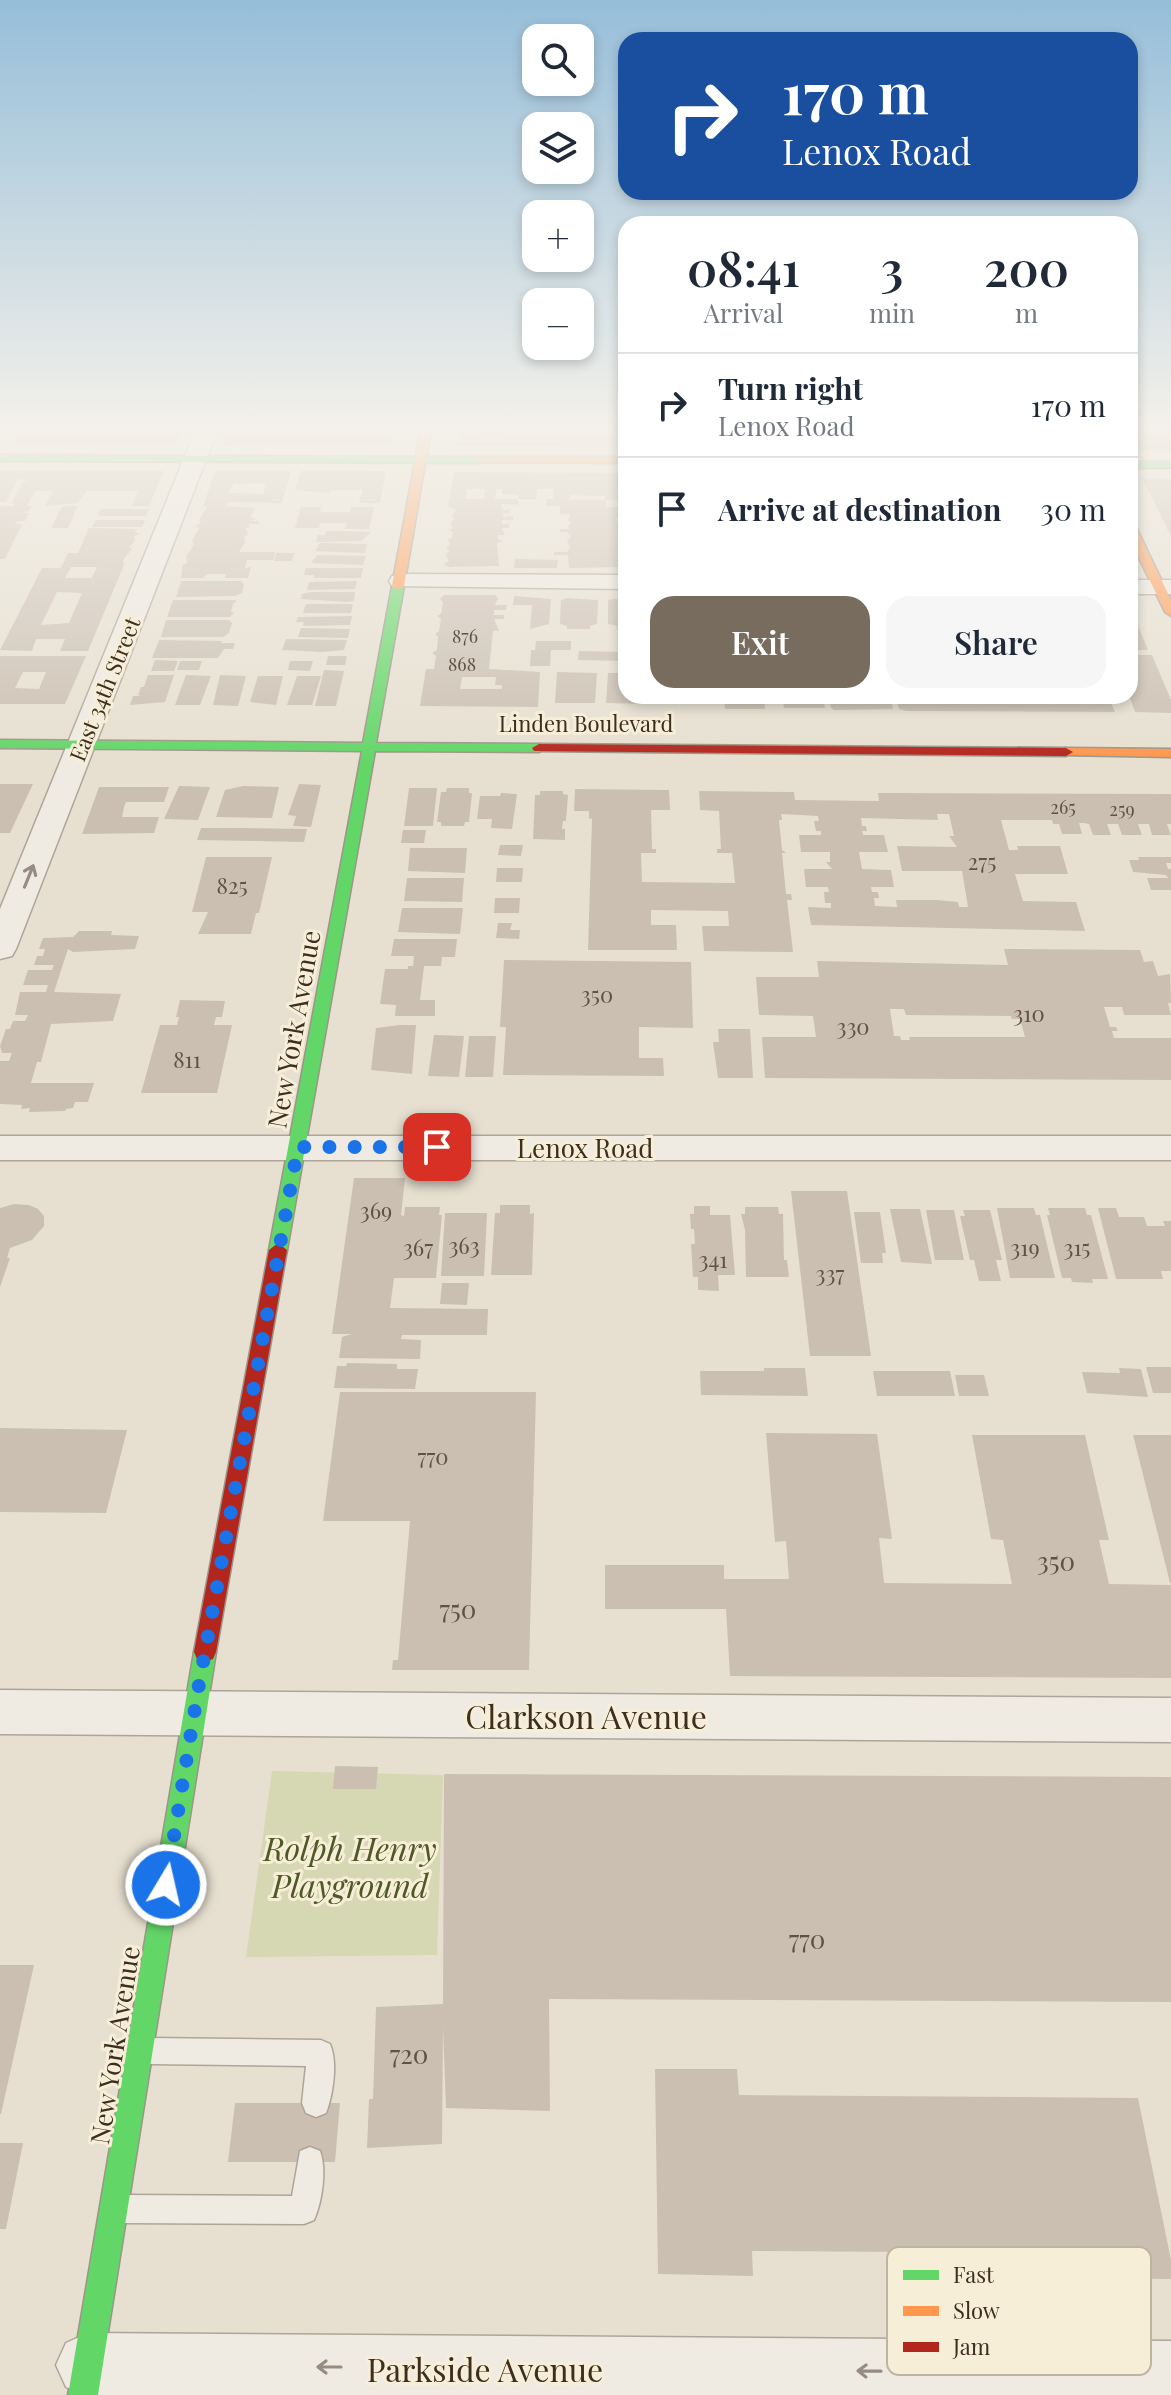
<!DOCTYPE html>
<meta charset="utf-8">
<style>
body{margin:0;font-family:"Playfair Display",serif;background:#f6f6f7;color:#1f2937;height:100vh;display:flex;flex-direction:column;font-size:30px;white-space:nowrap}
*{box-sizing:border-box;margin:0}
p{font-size:26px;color:#747a83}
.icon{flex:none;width:44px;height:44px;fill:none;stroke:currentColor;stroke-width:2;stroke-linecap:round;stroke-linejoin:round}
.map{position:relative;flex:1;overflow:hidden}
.details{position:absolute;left:618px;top:216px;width:520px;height:488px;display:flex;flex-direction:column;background:#fff;border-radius:24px;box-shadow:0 4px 12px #0003}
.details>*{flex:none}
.banner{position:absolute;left:618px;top:32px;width:520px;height:168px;border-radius:24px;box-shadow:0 4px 12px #0003;background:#1a4fa0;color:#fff;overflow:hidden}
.tools{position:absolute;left:522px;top:24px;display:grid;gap:16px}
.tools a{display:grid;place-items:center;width:72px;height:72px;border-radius:16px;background:#fff;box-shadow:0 4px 12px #0003;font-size:40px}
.pin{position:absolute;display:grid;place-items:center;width:68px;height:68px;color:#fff;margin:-34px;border-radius:16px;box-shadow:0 4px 12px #0006}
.me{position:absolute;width:88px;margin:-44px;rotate:9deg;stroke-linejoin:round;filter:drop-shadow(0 0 6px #0008)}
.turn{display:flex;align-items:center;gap:28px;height:168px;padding:0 32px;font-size:36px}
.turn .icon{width:104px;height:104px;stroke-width:2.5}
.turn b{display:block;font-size:56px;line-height:68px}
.eta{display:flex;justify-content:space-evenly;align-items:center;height:136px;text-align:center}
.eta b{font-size:48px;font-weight:600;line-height:56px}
.cta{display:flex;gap:16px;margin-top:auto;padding:16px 32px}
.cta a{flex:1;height:92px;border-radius:24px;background:#786c5e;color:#fff;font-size:32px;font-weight:600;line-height:92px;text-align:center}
.cta a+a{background:#f6f6f7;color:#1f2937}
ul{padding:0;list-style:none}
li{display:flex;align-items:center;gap:24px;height:104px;padding:0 32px;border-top:2px solid #e0e1e3}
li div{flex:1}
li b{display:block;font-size:30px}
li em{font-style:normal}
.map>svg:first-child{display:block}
.green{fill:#d6d7b3}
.building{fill:#cbbfb2;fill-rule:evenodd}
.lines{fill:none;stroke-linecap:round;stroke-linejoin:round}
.lane-casing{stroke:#ada599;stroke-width:3}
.street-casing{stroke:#ada599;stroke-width:3}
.fast-casing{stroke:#9c958a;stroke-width:3}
.slow-casing{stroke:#9c958a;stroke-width:3}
.jam-casing{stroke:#9c958a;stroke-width:3}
.lane{fill:#efebe3;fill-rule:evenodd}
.street{fill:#efebe3;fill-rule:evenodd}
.fast{fill:#63d668;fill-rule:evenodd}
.slow{fill:#ff974d;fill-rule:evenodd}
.jam{fill:#b3261e;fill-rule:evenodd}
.oneway{stroke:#968c82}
.route{stroke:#1a73e8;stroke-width:14;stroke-dasharray:0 25.2}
.labels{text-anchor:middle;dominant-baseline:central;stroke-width:6;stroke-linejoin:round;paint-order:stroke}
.far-number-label{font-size:18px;fill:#605244}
.far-street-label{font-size:22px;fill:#3d2e20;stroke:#f7eed8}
.number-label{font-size:22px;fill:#605244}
.street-label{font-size:26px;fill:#3d2e20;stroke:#f7eed8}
.near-number-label{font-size:26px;fill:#605244}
.near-street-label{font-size:32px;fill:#3d2e20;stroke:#f7eed8}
.near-park-label{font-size:32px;font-style:italic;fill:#4d5a26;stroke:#f7eed8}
.key{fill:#f7eed8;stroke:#bfb4a1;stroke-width:2}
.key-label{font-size:22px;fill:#3d2e20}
</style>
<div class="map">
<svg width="1171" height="2395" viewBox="0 0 1171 2395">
<rect width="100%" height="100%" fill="#e7e0d1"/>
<path class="green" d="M272,1771L443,1775L437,1955L246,1957Z"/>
<path class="building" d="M20,429H101L97,435H109L111,429H138L135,434H154L157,429H183L176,444H11Z
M229,429H394L390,445H224Z
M464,429H509L508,436H477V438H491L524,437L525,429H626V447L455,446L460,436L457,433Z
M1130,429H1171V452L1130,449Z
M0,471H164L149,506H132L138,491H87L77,503L45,506L53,491H35L27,506H32L29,511L21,513H29L25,521H17L15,524H22L5,559H0V506H13L14,504H11L22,483L27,480L18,479L6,502H0Z
M215,471H291L282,503L228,502L226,506L256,508L250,517L257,519L249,521H259L258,524H248L250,527L246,528L248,535L244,536L245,542L239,552H275L273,560H247L245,568L251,567L248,578H225L226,574H207L203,578H181L183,565L188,562L186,557L194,544L192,541L199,528L195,526L201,523L199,520L207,507H203ZM234,482L237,484L266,483L263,494L229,493Z
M301,471H386L380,503H359L362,490H330L329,493L295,490Z
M454,472L623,473L622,500H606V507H621L617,512L619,516L616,519L620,528L617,532L620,534L617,540L620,542L617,547L621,550L617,556L621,557L617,563L620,567L569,568L568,555H554V552H567L570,547L567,541L571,536L567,533L570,532H560V529H571L568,528L571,521H568L570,514H560V506H546L547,499H553L554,489H537L536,499H518V495L502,494V489H496L495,499H517L519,502L518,505L501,504L503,510H510V513H503V517L513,516V520H502V524H509V528H502L505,535H498V539L503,541L497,543L499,566L448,567L444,564L449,561L446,555L450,550L446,549L451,543L447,540L452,538L453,532L449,530L453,528L450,523L454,520L452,515L456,510L448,506ZM467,489H485L484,499H466ZM571,495L605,496V500H567Z
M1142,478L1171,479V537L1162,518Z
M62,506H78L68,528H51Z
M301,507H321L320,512H350L351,507H374L369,529H345L347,523H320L319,528H295Z
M101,509H149L146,516H98Z
M96,520H145L142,527H92Z
M89,528L137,529L135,532L139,534L134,536L135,541L129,547L132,549L123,560L124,565L88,651H60L65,639H36L32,651L0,650L42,568H61L68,553H78ZM71,567H97L92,578H65ZM57,592L82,593L69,623L41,625Z
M326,531H335L371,532L361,541L316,542L318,535H325Z
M320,543L367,544L365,553L315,551Z
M276,553H294L292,561H274Z
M317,555L366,556L363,565L311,563Z
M515,559L558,560L557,568H514Z
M306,568H363L361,578H314V575H304Z
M181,581H241L244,584L242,593L235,596L176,597Z
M357,581L355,589L307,590L309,582Z
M311,592H355L354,601L346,602L301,599L302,594Z
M444,595H495L498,598L495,605H507L506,610H494V615H504V619H494L499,631H493L489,669L540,672L538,707L420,706L426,669H434L436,656L432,653L437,650L438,637L435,634L439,631L441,619L437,616L441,614L443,602L440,599ZM462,677H496L495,685H502V689H460Z
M514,596L551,599L549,624L530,629L532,605H513Z
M567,598L598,600L597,624L590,626V629H567V626L560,624L561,600Z
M614,599L626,600V630H617V626L608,624V600Z
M173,600H234L237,601L233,604L231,612L234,613L230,617H167Z
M306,604H353L351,613H303Z
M1130,606L1148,650H1130Z
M352,616L350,625L303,626L304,622H296L298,617Z
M166,620H229L232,623L229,633L223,637H161Z
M301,628L350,629L348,638L298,637Z
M286,639L347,640L344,650L322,652L282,650Z
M159,640L222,641L221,643H235L233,649H224L218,658H152Z
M536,641H571V650H551L550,666H530L531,650H535Z
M579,651L626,652V661L578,660Z
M1130,655H1152L1171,700V713L1135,712L1130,698Z
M0,656H86L65,704H0ZM23,672H46L39,689L15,688Z
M328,656H347L345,665H326Z
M155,660L178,661L174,671H151Z
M180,661H202L199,670H177Z
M290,661H313L310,671L288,670Z
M324,670L344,671L336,706H315Z
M557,672L597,673L595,703H555Z
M608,673H626V696H647V704L606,703Z
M148,675H174L165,702L130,705L133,696H141L138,695L141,687H144Z
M186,675L211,676L200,705H175Z
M220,675L246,676L238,706L213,705Z
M258,676H283L276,705L250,702Z
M297,676H321L312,705H287Z
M659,696H699V704L659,703Z
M724,696L764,697L765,709H725Z
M782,696H823L825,708H784Z
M829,696H890L893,709L834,710L831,708Z
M896,696H1108L1115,712L906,711L899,709Z
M0,784H33L10,833H0Z
M299,784L321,785L311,827L293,826L296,816L288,815Z
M179,786L210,787L198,820L164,819Z
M243,786L279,787L272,818L216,817L225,790Z
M99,787H169L164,802H126L124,807L122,817H159L154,833L82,834Z
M409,788H437L433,826H404Z
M447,788H469V793H472L469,822H465L464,826H441V822H437L441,792H446Z
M575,789L669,790L670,810H651L652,849H656V853H641L642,882L735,883L732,853H717V849H721L719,811L700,810L699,791L794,792L795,800L879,801L878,793L1171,794V824H1167L1171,835H1152L1149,824H1138L1142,835H1122L1118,824H1107L1111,835H1093L1089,824L1084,823H1079L1082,834H1062L1059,824H1053L1052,820H1001L1009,850H1018L1017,846H1060L1068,874H1015L1023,901L1076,902L1085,931L811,925L808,907L831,908V903H825L824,892H829L828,887H806L804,869H832L826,862H830V852H801L799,835H821V831H816L814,821H819L818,816L781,814L782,820H779L782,850L786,853H782L786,894H791L792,900H787L793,952L704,951L702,926H729L728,911L651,910V925H676L677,950H588L592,819L589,818V811H574ZM937,814H949L954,836H949L957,847L897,846L902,871H962L968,907H959L958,902L937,900H896L897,907L875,906L874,898H879L878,892H872L871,887H894L891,870L862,869L859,852H888L884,835H863L862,831H867L866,826H862L861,818L938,820Z
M540,791H563V794L568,795L566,821H563L562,829H565V840L533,839L535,795H540Z
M501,793L517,794L512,829L491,828L492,819H477L480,796H500Z
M201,828H240L307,829L304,842L197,840Z
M403,830H426L424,843H401Z
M500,845H523L521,856L498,855Z
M410,848H467L465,873L408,871Z
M206,857H272L259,913H256L251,934H198L208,912H192Z
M1138,857H1171V863H1166L1168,869H1171V890H1151L1147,878H1168L1166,875L1133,872L1129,860H1139Z
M497,868H523L522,882H496Z
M407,878H464L462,902L404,901Z
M495,898H520L519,913H494Z
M402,908H463L460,934L398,932Z
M498,923H512L510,930H520L519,939L496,938Z
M79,931H112L111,935L139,936L135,949L73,952L68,949L54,992L121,994L113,1021L51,1024L41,1062H37L31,1083H94L88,1102H75L73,1108L66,1109L65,1111L29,1112L30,1108L21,1109L22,1105L0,1104V1061H9L12,1053H2L0,1046L6,1029H10L13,1021H25L28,1015H15L20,992H46L48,985H23L28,970H52L54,965H34L37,956H43L45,949H39L43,938L73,937Z
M394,939H457L455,957H442L441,966H424L420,1000H435V1016H395L396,1005L380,1004L385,969H408V966H413L414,956H391Z
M1004,949L1140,950L1144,962L1153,961L1158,976L1170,974L1171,1003H1168L1171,1015H1124L1122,1007H1104L1110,1027H1116L1118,1031H1112L1114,1038H1171V1080L765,1078L762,1037H816L813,1016L759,1015L756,977H819L817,961L1008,965ZM890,1009H904L906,1015L1011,1016L1012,1019H1020L1025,1037H909L910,1040H901L900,1036H894Z
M504,960L691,962L693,1028L639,1027V1058H663L664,1076L503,1075L506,1027H500Z
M180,1000L225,1001L222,1017H216L214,1025H232L217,1093H141L160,1025H177L179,1017H176Z
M400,1025H416L412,1074L371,1070L376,1028Z
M718,1029H750L753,1078H718L713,1042H719Z
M434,1035L464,1036L459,1077L428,1076Z
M469,1036H496L493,1077H465Z
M354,1178H405L401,1215L404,1216L405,1207H440L439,1215H442L436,1278H394L390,1308L488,1309L487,1335H402L401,1339L421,1340L420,1359L339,1358L342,1337L352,1334H332Z
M791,1191H847L871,1356H810Z
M14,1204L29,1205L38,1209L44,1216V1226L32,1240L10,1248L7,1258H10L0,1287V1208Z
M500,1205H530V1214L534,1213L532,1275H491L495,1213H500Z
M694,1206H710V1215H730L735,1275H718L719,1291L698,1290V1277H693L691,1244H695L694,1229H691L690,1214H694Z
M745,1207H778L779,1214H783L784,1260H787L789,1277H746L745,1230L741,1214H745Z
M997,1208H1034L1036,1215H1040L1055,1278H1010Z
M1048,1208H1085L1087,1215H1091L1108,1279H1092L1093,1283L1072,1282L1071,1278H1062L1047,1215H1050Z
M1098,1208H1116L1119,1217H1144L1147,1226H1165L1163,1221H1171V1271H1161L1163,1279H1116Z
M890,1209H920L932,1264L901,1262Z
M926,1210H954L964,1260H935Z
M963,1210H990L1002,1260H996L1001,1281H979L974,1260H970L960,1216H965Z
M854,1212H880L886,1253H882L883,1263H861Z
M445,1213H487L484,1276H441Z
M442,1283H469L467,1305L440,1304Z
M347,1363L397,1364V1369H418L415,1389L334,1388L337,1366H346Z
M1146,1367H1171V1393H1153Z
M764,1368H805L808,1396L701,1395L700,1371H764Z
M1119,1368L1141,1369L1148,1397L1087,1393L1082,1372L1120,1373Z
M873,1371H950L955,1396H877Z
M955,1375H984L989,1396H959Z
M340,1392H536L529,1670H392L393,1660H398L410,1521H323Z
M0,1428L127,1430L106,1513L0,1512Z
M766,1433L877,1434L892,1539L879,1538L884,1583L1012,1584L1003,1540L991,1539L972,1435H1085L1109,1540H1099L1109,1584L1171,1585V1678L730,1676L726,1609H605V1565H724V1579H789L786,1541L775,1542Z
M1133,1435H1171V1583H1170Z
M335,1766L378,1767L376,1789H333Z
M444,1774L1171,1777V2002L549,1999L550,2111L446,2108L443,2027L442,2144L367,2148L369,2099H373L376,2007L443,2004Z
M0,1965H34L1,2114H0Z
M655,2069H737L739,2095L1138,2098L1171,2260V2279L909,2276L907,2252L752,2251L753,2276L658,2274Z
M235,2103H340L335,2162H228Z
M0,2143H23L6,2229H0Z"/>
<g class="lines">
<g class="lane-casing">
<path id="lane" d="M150,2038L321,2040L330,2044C338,2062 333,2095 326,2113L316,2117L306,2113L302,2103L306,2066L150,2064L141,2060L137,2051L141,2042Z
M310,2147L320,2151C327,2170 322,2202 314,2220L304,2224L124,2223L114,2219L110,2209L114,2199L124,2195L292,2196L300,2151Z"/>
</g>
<g class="street-casing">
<path id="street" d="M196,429H218L16,949L12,956L0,959V909Z
M401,574L626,575V589L392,586L389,581L392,576Z
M1130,580H1171V594H1130Z
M0,1136H1171V1160H0Z
M0,1690L1171,1698V1742L0,1734Z
M88,2333L1171,2341V2395H84L66,2387L56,2365L66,2343Z"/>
</g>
<g class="fast-casing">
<path id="fast" d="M0,455L480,457L485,460L480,463L0,461Z
M1130,462H1171V468H1130Z
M398,582L404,586L376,743L539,744L546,748L539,752L375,751L287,1250L278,1257L269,1250L362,751L0,748V740L363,743L392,586Z
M205,1642L213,1645L216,1652L98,2395H68L194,1652L197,1645Z"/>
</g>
<g class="slow-casing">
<path id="slow" d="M421,429H431L404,586L398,590L392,586Z
M480,457H626V463L476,462L475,460Z
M1130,524L1136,527L1171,600V616L1165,612L1130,539Z
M1066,748L1171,749V757L1061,755V749Z"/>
</g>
<g class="jam-casing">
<path id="jam" d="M539,744L1066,748L1073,752L1066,756L534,751L532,748Z
M278,1243L287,1250L216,1652L213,1659L205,1662L197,1659L194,1652L269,1250Z"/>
</g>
<use href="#lane" class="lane"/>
<use href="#street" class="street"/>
<use href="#fast" class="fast"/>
<use href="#slow" class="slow"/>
<use href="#jam" class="jam"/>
</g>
<defs><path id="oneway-shaft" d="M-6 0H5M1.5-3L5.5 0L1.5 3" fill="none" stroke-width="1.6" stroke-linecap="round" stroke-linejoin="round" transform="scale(2)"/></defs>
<g class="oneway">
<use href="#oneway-shaft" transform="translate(29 876) rotate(-68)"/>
<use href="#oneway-shaft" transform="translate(329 2367) rotate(-180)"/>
<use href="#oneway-shaft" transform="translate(869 2371) rotate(-179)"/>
</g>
<linearGradient id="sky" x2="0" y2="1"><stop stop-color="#96bed9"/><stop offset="0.56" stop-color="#f4f1ea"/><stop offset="1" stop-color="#f4f1ea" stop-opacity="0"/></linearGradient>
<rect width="1171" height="764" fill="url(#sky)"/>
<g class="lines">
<path class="route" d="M166,1885L198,1690L298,1147H437"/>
</g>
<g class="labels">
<g class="far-number-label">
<text x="465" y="636">876</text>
<text x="462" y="664">868</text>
<text x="1063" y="807">265</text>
<text x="1122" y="809">259</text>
</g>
<g class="far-street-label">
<text transform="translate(104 689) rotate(-68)">East 34th Street</text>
<text x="586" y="723">Linden Boulevard</text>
</g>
<g class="number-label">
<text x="982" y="861">275</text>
<text x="232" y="885">825</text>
<text x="597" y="994">350</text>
<text x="1029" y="1013">310</text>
<text x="853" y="1026">330</text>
<text x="187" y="1059">811</text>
<text x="376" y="1210">369</text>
<text x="464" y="1245">363</text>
<text x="418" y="1247">367</text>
<text x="1025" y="1247">319</text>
<text x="1077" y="1247">315</text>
<text x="713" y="1259">341</text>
<text x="830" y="1273">337</text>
<text x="433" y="1456">770</text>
</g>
<g class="street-label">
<text transform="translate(293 1029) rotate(-80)">New York Avenue</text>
<text x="585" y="1147">Lenox Road</text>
<text transform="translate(114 2045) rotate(-81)">New York Avenue</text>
</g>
<g class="near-number-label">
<text x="1056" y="1560">350</text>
<text x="458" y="1608">750</text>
<text x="807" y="1938">770</text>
<text x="409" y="2053">720</text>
</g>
<g class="near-street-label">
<text x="586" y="1715">Clarkson Avenue</text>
<text x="485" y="2368">Parkside Avenue</text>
</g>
<g class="near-park-label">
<text x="350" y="1847">Rolph Henry<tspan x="350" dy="37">Playground</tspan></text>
</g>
</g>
<rect x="887" y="2247" width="264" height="128" rx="12" class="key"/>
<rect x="903" y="2270" width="36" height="10" fill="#63d668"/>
<rect x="903" y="2306" width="36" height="10" fill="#ff974d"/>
<rect x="903" y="2342" width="36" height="10" fill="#b3261e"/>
<g class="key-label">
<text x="953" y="2283">Fast</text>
<text x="953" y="2319">Slow</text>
<text x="953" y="2355">Jam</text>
</g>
</svg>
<div class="tools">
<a><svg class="icon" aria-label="search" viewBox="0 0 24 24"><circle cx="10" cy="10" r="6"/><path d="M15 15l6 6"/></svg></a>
<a><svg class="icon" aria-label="layers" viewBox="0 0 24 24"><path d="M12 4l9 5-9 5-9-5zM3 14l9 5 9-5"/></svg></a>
<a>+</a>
<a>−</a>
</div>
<div class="pin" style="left:437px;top:1147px;background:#d93025"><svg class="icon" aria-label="arrive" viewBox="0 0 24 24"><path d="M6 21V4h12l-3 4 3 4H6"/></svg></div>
<svg class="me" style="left:166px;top:1885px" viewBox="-20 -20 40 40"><circle r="17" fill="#1a73e8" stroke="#fff" stroke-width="3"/><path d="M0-11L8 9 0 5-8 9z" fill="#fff"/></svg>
<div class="banner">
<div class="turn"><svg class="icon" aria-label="right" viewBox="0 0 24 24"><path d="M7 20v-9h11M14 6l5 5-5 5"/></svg><div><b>170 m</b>Lenox Road</div></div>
</div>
<section class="details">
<div class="eta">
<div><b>08:41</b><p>Arrival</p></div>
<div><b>3</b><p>min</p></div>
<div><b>200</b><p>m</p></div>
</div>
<ul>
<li><svg class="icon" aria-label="right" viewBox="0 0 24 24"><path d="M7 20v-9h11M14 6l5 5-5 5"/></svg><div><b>Turn right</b><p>Lenox Road</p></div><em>170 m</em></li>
<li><svg class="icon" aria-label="arrive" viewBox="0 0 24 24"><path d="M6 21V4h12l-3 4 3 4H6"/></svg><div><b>Arrive at destination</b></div><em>30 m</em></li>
</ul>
<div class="cta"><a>Exit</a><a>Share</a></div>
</section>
</div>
